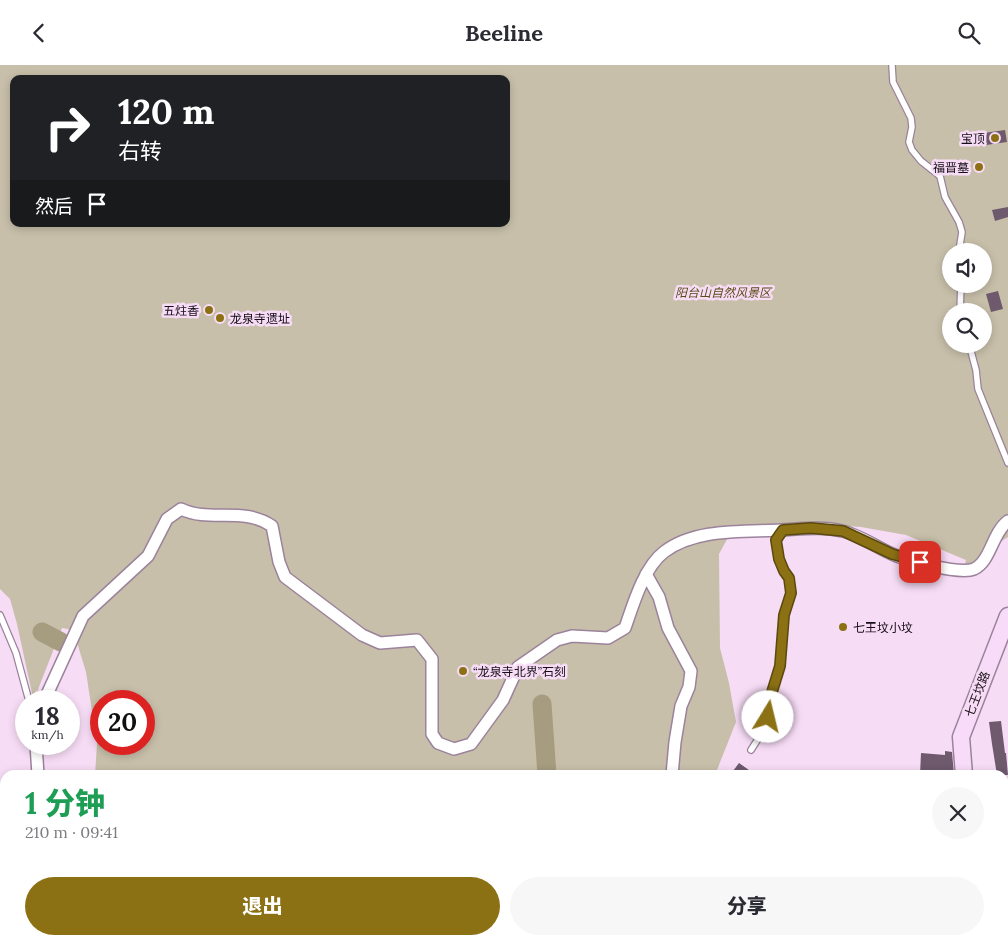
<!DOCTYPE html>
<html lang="zh">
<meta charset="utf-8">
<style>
body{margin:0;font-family:Lora,"Noto Sans SC",serif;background:#f7f7f7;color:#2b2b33;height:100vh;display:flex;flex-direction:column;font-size:19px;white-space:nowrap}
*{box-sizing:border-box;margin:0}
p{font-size:16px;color:#7c7c81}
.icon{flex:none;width:28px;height:28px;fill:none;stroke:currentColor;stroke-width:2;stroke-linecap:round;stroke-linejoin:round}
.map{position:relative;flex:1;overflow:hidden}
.side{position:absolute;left:0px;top:705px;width:1009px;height:175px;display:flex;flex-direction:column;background:#fff;border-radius:15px 15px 0 0;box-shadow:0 2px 8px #0003}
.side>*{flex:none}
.top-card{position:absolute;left:10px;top:10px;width:500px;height:152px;border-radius:10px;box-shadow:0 2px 8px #0003;background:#202124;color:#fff;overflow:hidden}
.tools{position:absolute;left:942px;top:178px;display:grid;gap:10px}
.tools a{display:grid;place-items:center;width:50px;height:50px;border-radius:50%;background:#fff;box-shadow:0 2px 8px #0003;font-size:25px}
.speed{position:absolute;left:15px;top:625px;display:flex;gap:10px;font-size:25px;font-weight:700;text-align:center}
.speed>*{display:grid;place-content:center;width:65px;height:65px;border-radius:50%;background:#fff;box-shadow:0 2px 8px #0003;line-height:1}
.speed small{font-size:12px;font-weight:400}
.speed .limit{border:8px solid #d22;background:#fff;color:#111}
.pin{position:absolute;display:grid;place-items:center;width:42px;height:42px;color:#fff;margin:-21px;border-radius:10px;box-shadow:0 2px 8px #0006}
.me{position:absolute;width:55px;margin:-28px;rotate:9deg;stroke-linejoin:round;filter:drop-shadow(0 0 4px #0008)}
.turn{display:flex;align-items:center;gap:18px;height:105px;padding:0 25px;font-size:22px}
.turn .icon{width:65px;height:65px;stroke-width:2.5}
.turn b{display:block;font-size:35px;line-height:42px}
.then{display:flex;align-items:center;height:48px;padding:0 25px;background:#0003;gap:10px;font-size:19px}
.round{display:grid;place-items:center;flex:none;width:52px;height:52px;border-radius:26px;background:#f7f7f7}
.summary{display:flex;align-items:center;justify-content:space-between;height:85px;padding:0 25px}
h1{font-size:30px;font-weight:800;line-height:38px;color:#1e9e55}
.primary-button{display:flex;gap:10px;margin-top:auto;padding:10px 25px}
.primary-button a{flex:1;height:58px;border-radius:30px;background:#8c7114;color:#fff;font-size:20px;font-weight:800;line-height:58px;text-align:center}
.primary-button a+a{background:#f7f7f7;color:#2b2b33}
header{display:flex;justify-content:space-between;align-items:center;height:65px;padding:0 25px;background:#fff;font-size:22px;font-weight:800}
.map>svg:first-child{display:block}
.green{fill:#c7bfa9;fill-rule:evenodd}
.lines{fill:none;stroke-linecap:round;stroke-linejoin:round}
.river{stroke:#a69c7f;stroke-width:19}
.building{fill:#6e596d}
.lane-casing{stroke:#9b839b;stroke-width:8}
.street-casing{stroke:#9b839b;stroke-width:14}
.secondary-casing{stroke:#9b839b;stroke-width:19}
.lane{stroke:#fff;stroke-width:5.5}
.street{stroke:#fff;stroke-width:11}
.secondary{stroke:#f8dbf8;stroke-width:16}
.route-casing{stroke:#5b490d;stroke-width:12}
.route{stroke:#8c7114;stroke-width:9}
.poi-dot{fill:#8c7114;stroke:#f7dcf6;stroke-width:2}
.labels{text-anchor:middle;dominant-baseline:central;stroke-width:5;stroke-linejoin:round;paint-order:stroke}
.poi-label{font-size:12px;fill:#170e17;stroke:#f7dcf6;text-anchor:end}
.park-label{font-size:12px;font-style:italic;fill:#5b4a16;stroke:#f7dcf6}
.street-label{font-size:12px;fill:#170e17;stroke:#f7dcf6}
</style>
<header><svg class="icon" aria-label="back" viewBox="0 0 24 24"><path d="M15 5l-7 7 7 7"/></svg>Beeline<svg class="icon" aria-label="search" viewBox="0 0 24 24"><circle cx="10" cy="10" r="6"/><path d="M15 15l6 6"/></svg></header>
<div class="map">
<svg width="1008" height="880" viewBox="0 0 1008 880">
<rect width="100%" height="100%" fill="#f7dcf6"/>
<path class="green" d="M0,0H1008V472L990,483L983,494L964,504L966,495L906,470L861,462L808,458L731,467L719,489L720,583L729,618L736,657L715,710H95L97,679L86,607L75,571L68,564L62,563L37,627L36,625L33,633L17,559L10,534L0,524ZM14,14H506V159H14ZM951,186H984V219H951ZM951,246H984V279H951ZM101,636H144V679H101Z
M1008,766V826L1004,823V767Z
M5,819V875H213V880H0V821Z
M319,875H737V880H322Z"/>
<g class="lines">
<path class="river" d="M42,567L61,577
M542,639L547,710
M607,875L608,880"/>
</g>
<path class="building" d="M1005,65L1007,77L986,80L984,68Z
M1008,142V152L995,156L992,145Z
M998,226L1003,244L991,247L986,229Z
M1001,656L1005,688H1006L1008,710H997L992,679L989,657Z
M945,686L952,687L954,710H920L921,688L945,690Z
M739,698L756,710H730Z"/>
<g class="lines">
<g class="lane-casing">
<path id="lane" d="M892,0L893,17L911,53L912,62L909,77L912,85L921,96L940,111L945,132L959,157L962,167L959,186
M960,246L961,219
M969,279L976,305L978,324L1008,398
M0,550L16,588L29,636
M751,685L767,660L772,627L780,601L784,550L791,528L789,513L784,506L779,494L776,475L783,465
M1004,757L1008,756
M0,852L5,849
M302,875L305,880
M804,875L811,880"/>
</g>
<g class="street-casing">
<path id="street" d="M646,509L659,532L668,563L691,606L689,622L681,641L675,677L672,710
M44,636L83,551L148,491L167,454L181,444C210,458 243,441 272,461L279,497L285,512L362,570L380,578L417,575L432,594V669L438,678L454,684L471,679L503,635L518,602L557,575L572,571L608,573L625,563C633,540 644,502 664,487C695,463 744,467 781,465C801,464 822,461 842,466C857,469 875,481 890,488C904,495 960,510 974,504C991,496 992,468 1008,456
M36,679L38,710
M0,816L5,813
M710,875L712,880"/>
</g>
<g class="secondary-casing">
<path id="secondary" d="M964,710L961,672L1008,551
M958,880V875"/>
</g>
<use href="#lane" class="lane"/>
<use href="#street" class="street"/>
<use href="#secondary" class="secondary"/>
</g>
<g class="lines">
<g class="route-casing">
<path id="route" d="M768,652L772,627L780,601L784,550L791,528L789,513L784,506L779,494L776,475L783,465L811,463L843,466L892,489L920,497"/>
</g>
<use href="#route" class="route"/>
</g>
<g class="poi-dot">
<circle cx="995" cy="73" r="5"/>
<circle cx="979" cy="102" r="5"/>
<circle cx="209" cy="245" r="5"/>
<circle cx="220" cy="253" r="5"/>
<circle cx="843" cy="562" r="5"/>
<circle cx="463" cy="606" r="5"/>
</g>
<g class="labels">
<g class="poi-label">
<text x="985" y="73">宝顶</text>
<text x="969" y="102">福晋墓</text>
<text x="199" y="245">五炷香</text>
<text x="230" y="253" text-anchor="start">龙泉寺遗址</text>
<text x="853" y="562" text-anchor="start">七王坟小坟</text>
<text x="473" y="606" text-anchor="start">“龙泉寺北界”石刻</text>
</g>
<g class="park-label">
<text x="723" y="227">阳台山自然风景区</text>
</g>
<g class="street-label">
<text transform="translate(977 629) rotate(-69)">七王坟路</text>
</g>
</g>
</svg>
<div class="tools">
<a><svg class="icon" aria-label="sound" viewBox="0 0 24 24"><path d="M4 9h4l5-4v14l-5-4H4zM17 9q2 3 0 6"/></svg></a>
<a><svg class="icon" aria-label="search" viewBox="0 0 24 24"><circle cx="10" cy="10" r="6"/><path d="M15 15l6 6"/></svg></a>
</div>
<div class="speed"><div>18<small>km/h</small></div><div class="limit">20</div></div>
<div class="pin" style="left:920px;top:497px;background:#d93025"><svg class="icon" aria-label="arrive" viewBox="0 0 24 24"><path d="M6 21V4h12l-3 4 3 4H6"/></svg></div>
<svg class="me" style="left:768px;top:652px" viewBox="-20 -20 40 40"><circle r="19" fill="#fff"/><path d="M0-13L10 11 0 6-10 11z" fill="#8c7114"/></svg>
<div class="top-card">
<div class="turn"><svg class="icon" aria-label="right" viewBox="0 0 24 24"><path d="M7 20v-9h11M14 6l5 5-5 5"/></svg><div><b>120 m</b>右转</div></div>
<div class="then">然后<svg class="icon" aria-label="arrive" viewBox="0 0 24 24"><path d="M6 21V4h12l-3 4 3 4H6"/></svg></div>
</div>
<section class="side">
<div class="summary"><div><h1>1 分钟</h1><p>210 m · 09:41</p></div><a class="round"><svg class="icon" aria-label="close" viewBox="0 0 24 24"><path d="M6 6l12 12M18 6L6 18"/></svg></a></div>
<div class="primary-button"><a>退出</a><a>分享</a></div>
</section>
</div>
